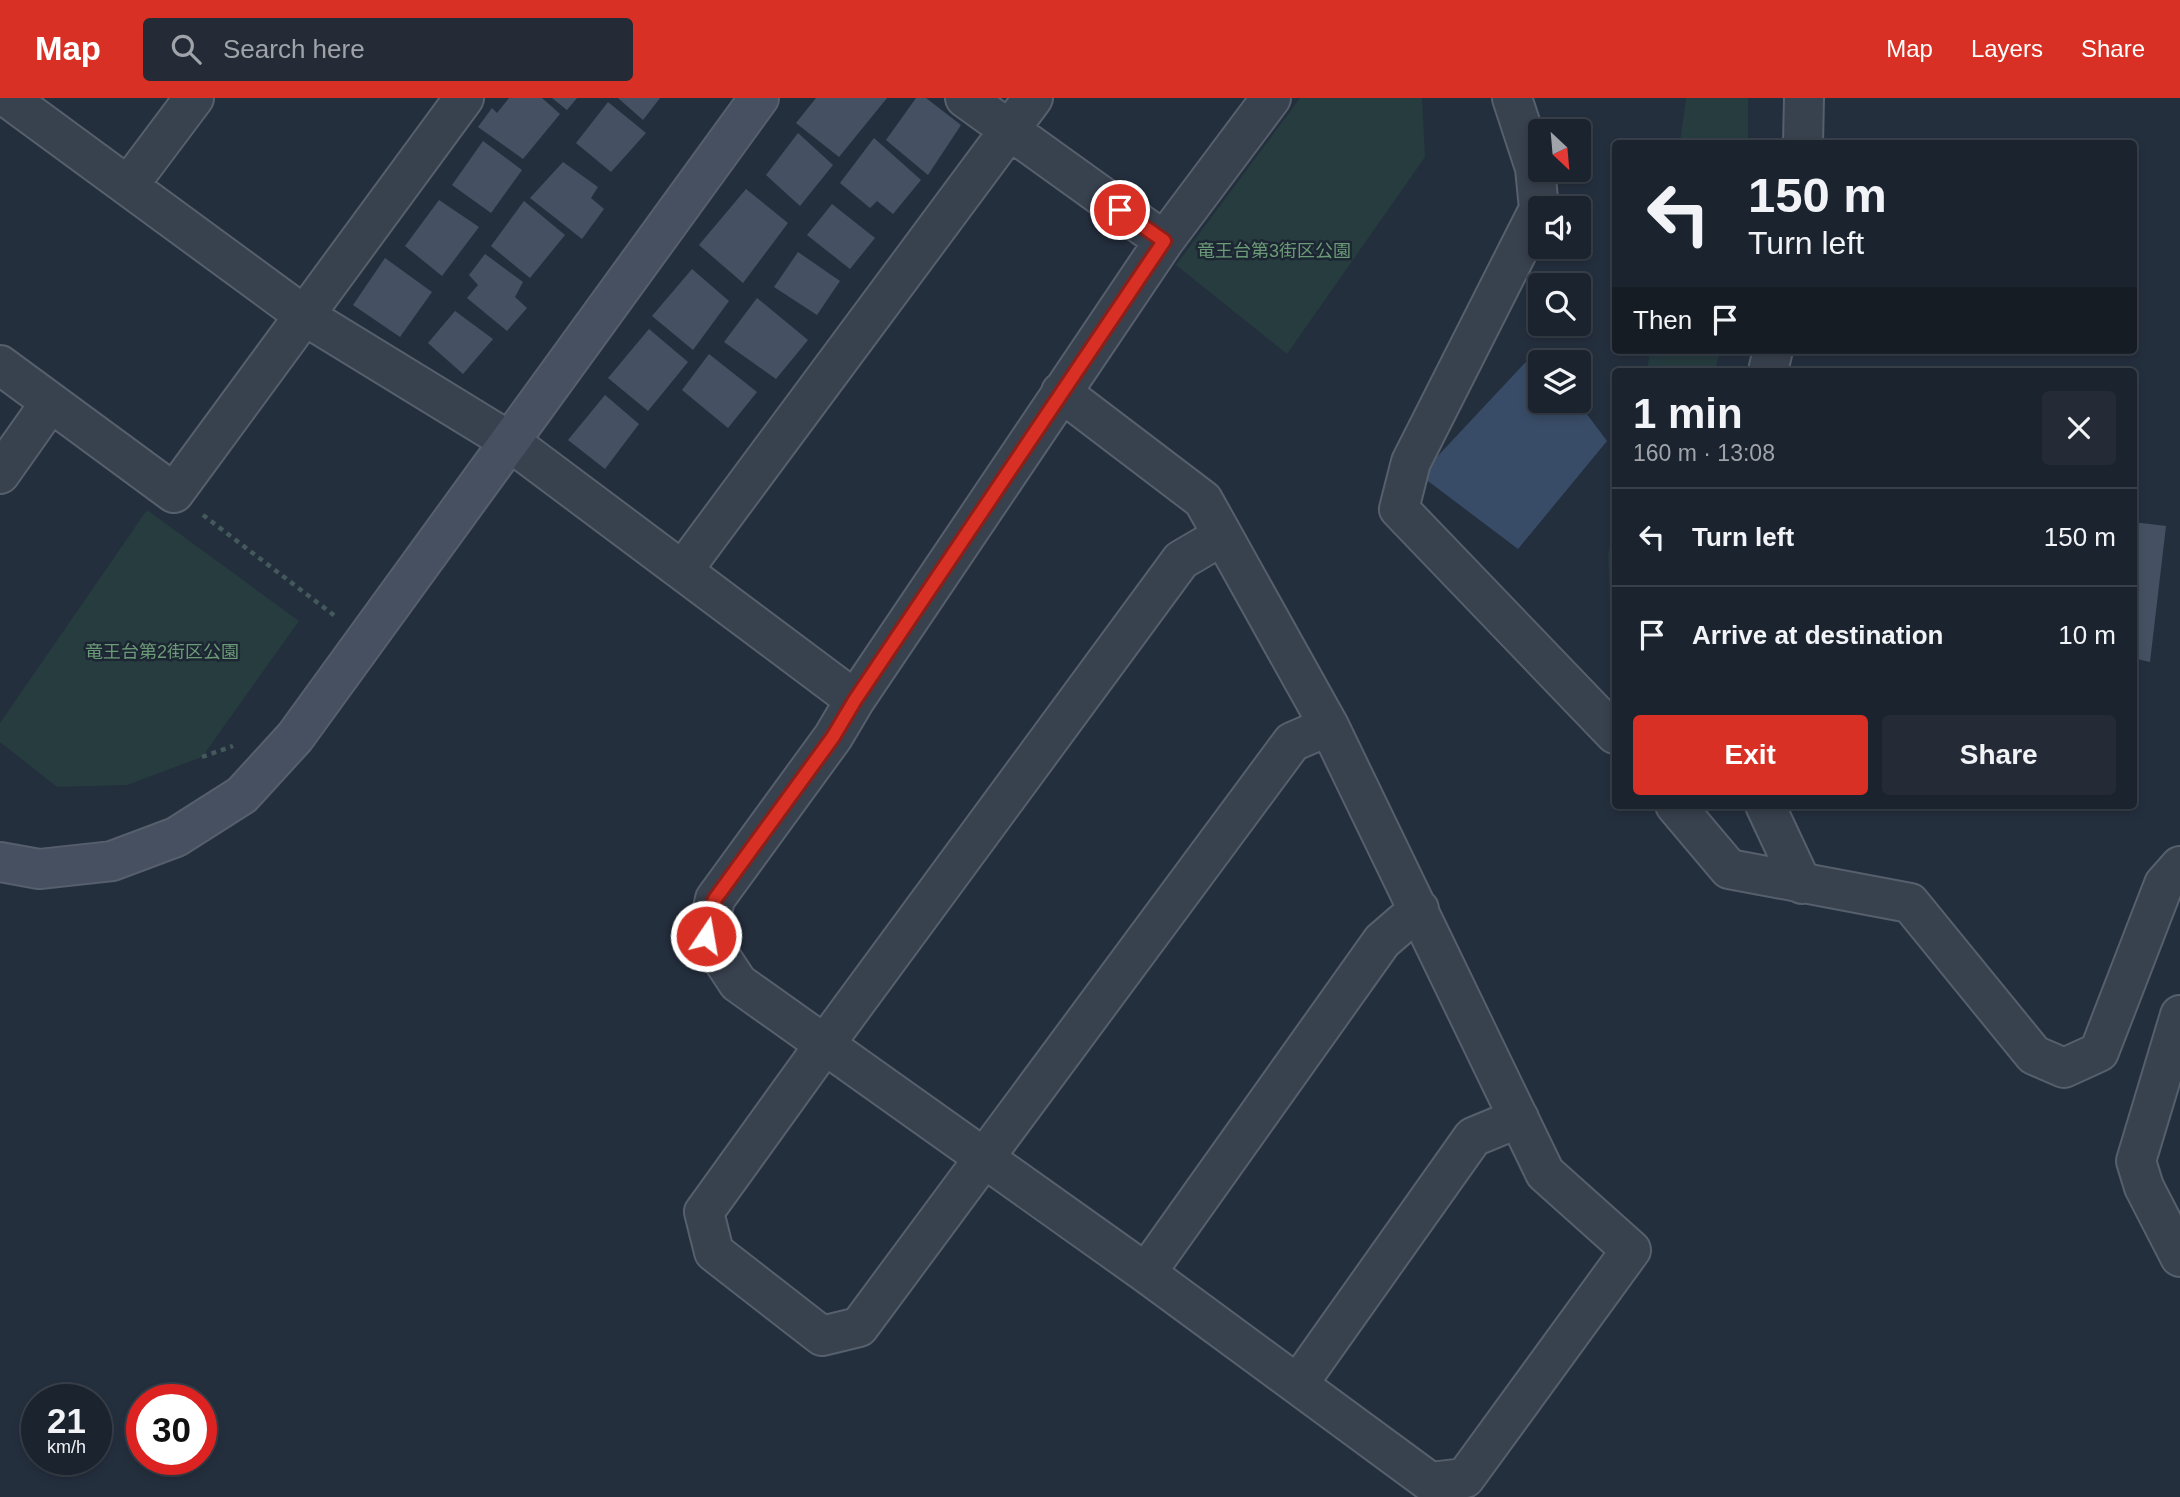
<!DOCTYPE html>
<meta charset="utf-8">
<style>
body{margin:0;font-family:Arial,"Noto Sans JP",sans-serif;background:#242b36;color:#f1f3f6;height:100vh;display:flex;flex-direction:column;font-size:26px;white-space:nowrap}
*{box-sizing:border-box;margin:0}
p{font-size:23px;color:#a0a4aa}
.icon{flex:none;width:38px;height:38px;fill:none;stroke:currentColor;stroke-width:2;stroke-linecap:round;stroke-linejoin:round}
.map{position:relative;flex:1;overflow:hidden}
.details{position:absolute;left:1612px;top:270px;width:525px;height:441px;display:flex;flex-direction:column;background:#1b232e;border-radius:7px;box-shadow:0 4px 10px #0003,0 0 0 2px #39404a}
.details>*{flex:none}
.top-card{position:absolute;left:1612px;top:42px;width:525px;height:214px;border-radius:7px;box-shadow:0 4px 10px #0003,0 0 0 2px #39404a;background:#1b232e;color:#f1f3f6;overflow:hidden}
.needle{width:46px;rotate:154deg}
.tools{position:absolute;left:1528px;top:21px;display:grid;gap:14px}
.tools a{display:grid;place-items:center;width:63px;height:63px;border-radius:7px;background:#1b232e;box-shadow:0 4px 10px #0003,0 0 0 2px #39404a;font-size:35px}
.speed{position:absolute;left:21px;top:1286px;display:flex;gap:14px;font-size:35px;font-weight:700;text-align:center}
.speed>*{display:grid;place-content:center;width:91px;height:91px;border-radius:50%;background:#1b232e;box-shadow:0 4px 10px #0003,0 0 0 2px #39404a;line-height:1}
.speed small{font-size:18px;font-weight:400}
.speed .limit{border:10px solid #d22;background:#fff;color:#111}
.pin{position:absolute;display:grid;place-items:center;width:60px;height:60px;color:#fff;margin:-30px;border:4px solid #fff;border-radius:50%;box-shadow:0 2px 7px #0007}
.me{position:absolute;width:77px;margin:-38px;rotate:12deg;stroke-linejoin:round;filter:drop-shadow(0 0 5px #0008)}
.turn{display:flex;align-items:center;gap:24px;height:147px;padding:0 21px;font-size:32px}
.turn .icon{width:91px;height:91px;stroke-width:2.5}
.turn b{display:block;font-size:49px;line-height:60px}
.then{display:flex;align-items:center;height:66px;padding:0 21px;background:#0003;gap:14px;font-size:26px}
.round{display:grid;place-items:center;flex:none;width:74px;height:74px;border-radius:7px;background:#242b36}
.summary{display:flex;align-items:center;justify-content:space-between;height:119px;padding:0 21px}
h1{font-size:42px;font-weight:800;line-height:52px}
.button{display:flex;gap:14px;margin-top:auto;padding:14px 21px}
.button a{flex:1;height:80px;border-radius:7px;background:#d93025;color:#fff;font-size:28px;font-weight:800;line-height:80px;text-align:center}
.button a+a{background:#242b36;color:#f1f3f6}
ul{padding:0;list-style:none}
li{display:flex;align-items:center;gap:21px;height:98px;padding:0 21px;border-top:2px solid #39404a}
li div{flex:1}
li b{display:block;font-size:26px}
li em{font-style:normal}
header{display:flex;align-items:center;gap:42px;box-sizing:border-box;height:98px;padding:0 35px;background:#d93025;color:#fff}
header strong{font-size:33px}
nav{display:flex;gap:38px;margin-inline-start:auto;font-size:24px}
.search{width:490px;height:63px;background:#242b36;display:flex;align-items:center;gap:18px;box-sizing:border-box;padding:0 24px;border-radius:7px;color:#a0a4aa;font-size:26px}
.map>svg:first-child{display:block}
.green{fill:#263c3f}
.water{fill:#394c67}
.building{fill:#455162}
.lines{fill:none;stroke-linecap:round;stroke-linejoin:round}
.street-casing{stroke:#565f6c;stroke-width:42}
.secondary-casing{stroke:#565f6c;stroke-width:42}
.path{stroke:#44595c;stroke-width:4.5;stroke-dasharray:5 5;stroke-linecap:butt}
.street{stroke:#38414e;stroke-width:38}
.secondary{stroke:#465061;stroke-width:38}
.route-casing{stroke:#8d1f18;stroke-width:18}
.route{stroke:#d93025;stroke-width:12}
.labels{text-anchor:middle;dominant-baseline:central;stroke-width:5;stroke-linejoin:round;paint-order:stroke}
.park-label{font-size:18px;fill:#6b9a76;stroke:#1d2633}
</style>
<header>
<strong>Map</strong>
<div class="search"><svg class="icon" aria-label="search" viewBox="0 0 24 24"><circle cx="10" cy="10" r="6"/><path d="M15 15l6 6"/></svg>Search here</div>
<nav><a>Map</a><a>Layers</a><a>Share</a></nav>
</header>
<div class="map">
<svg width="2180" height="1399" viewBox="0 0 2180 1399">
<rect width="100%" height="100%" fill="#242f3e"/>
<path class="green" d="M1300,0H1422L1425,59L1287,256L1176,167Z
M1686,0H1748V45H1680Z
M1650,252H1720L1715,273H1647Z
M147,412L299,523L202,659L127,687L57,689L0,644V625Z
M1615,423V549L1612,544L1608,457Z"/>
<path class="water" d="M1538,251L1548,264H1540V303H1577L1607,343L1518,451L1420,377Z"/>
<path class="building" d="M509,0H542L560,16L523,61L478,29L492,10L497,15Z
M552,0H577L567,12Z
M618,0H660L643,22Z
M816,0H887L839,59L796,25Z
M916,0H926L961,27L928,77L886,42Z
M608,4L646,35L611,74L576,45Z
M798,35L833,67L800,108L766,77Z
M874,40L921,82L893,116L877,103L870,110L840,85Z
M483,43L522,72L491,115L452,87Z
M563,64L598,89L591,100L604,111L582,141L530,100Z
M746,91L788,125L743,185L699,147Z
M439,102L479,129L442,178L405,148Z
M524,103L565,137L530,180L491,148Z
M832,106L875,140L850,171L807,137Z
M798,154L840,183L817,217L774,189Z
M485,156L523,184L515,199L527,210L507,233L467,200L478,187L469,177Z
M385,160L432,194L400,239L353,207Z
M692,171L729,203L693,252L652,218Z
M757,200L808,242L776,281L724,244Z
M455,213L493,241L463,276L428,245Z
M649,231L688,264L648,313L608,280Z
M709,256L757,294L728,330L682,292Z
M605,297L639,326L605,371L568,342Z
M2133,424L2166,428L2150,564L2133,560Z"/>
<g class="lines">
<g class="street-casing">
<path id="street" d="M8,0L305,218L509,343L855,602
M965,0L1164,143
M1512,0L1535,70L1539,111L1411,364L1399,411L1615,636
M1803,46L1804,0
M128,88L194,0
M0,267L174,395L464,0
M1768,273L1773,252
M1061,294L1203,402L1329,628L1545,1075L1631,1152L1465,1380L1430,1384L1146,1175L738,885L707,838L715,801L833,639L855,602L1164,143L1271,0
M0,376L50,305
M1222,438L1181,462L825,946L704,1114L714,1154L822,1238L859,1229L1292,644L1329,628
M683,472L1033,0
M1675,707L1729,771L1910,805L2034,957L2064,970L2099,954L2164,786L2180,768
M1765,707L1802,786
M2180,917L2136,1063L2144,1089L2180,1159
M1146,1175L1382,843L1419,811
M1298,1286L1473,1039L1519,1020"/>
</g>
<g class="secondary-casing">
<path id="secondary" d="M0,764L39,771L112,763L176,739L242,697L295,639L759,0"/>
</g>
<path class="path" d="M203,417L335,518
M202,659L233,648"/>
<use href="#street" class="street"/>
<use href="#secondary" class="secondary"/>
</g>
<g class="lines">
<g class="route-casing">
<path id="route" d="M706,838L715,801L833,639L855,602L1164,143L1120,112"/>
</g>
<use href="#route" class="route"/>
</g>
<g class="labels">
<g class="park-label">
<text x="1274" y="153">竜王台第3街区公園</text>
<text x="162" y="554">竜王台第2街区公園</text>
</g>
</g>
</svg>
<div class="tools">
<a><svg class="needle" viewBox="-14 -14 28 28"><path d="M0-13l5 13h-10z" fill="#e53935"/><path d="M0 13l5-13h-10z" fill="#a0a4aa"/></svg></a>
<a><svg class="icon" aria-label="sound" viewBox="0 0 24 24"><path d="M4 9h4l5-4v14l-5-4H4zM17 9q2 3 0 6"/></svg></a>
<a><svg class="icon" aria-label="search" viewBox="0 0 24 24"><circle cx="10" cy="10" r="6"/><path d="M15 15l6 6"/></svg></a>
<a><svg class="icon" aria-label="layers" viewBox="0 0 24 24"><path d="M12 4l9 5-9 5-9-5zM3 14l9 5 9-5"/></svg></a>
</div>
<div class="speed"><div>21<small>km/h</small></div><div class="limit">30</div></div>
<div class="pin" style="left:1120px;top:112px;background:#d93025"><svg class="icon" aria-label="arrive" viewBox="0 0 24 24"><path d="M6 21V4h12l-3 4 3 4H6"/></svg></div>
<svg class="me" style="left:706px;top:838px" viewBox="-20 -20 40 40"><circle r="17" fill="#d93025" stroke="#fff" stroke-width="3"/><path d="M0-11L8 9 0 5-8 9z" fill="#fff"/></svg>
<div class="top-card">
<div class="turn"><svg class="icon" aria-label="left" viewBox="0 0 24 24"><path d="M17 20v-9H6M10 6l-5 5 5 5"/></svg><div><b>150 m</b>Turn left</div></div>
<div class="then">Then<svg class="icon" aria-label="arrive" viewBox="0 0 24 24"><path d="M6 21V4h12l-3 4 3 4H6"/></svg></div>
</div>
<section class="details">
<div class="summary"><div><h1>1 min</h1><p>160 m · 13:08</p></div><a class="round"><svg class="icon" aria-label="close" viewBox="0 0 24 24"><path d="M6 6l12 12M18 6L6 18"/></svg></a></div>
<ul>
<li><svg class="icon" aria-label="left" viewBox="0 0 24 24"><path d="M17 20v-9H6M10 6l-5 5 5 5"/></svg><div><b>Turn left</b></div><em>150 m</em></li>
<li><svg class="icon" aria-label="arrive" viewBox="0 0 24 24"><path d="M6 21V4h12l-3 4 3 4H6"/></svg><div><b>Arrive at destination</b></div><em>10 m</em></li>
</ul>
<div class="button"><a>Exit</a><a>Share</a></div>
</section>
</div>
